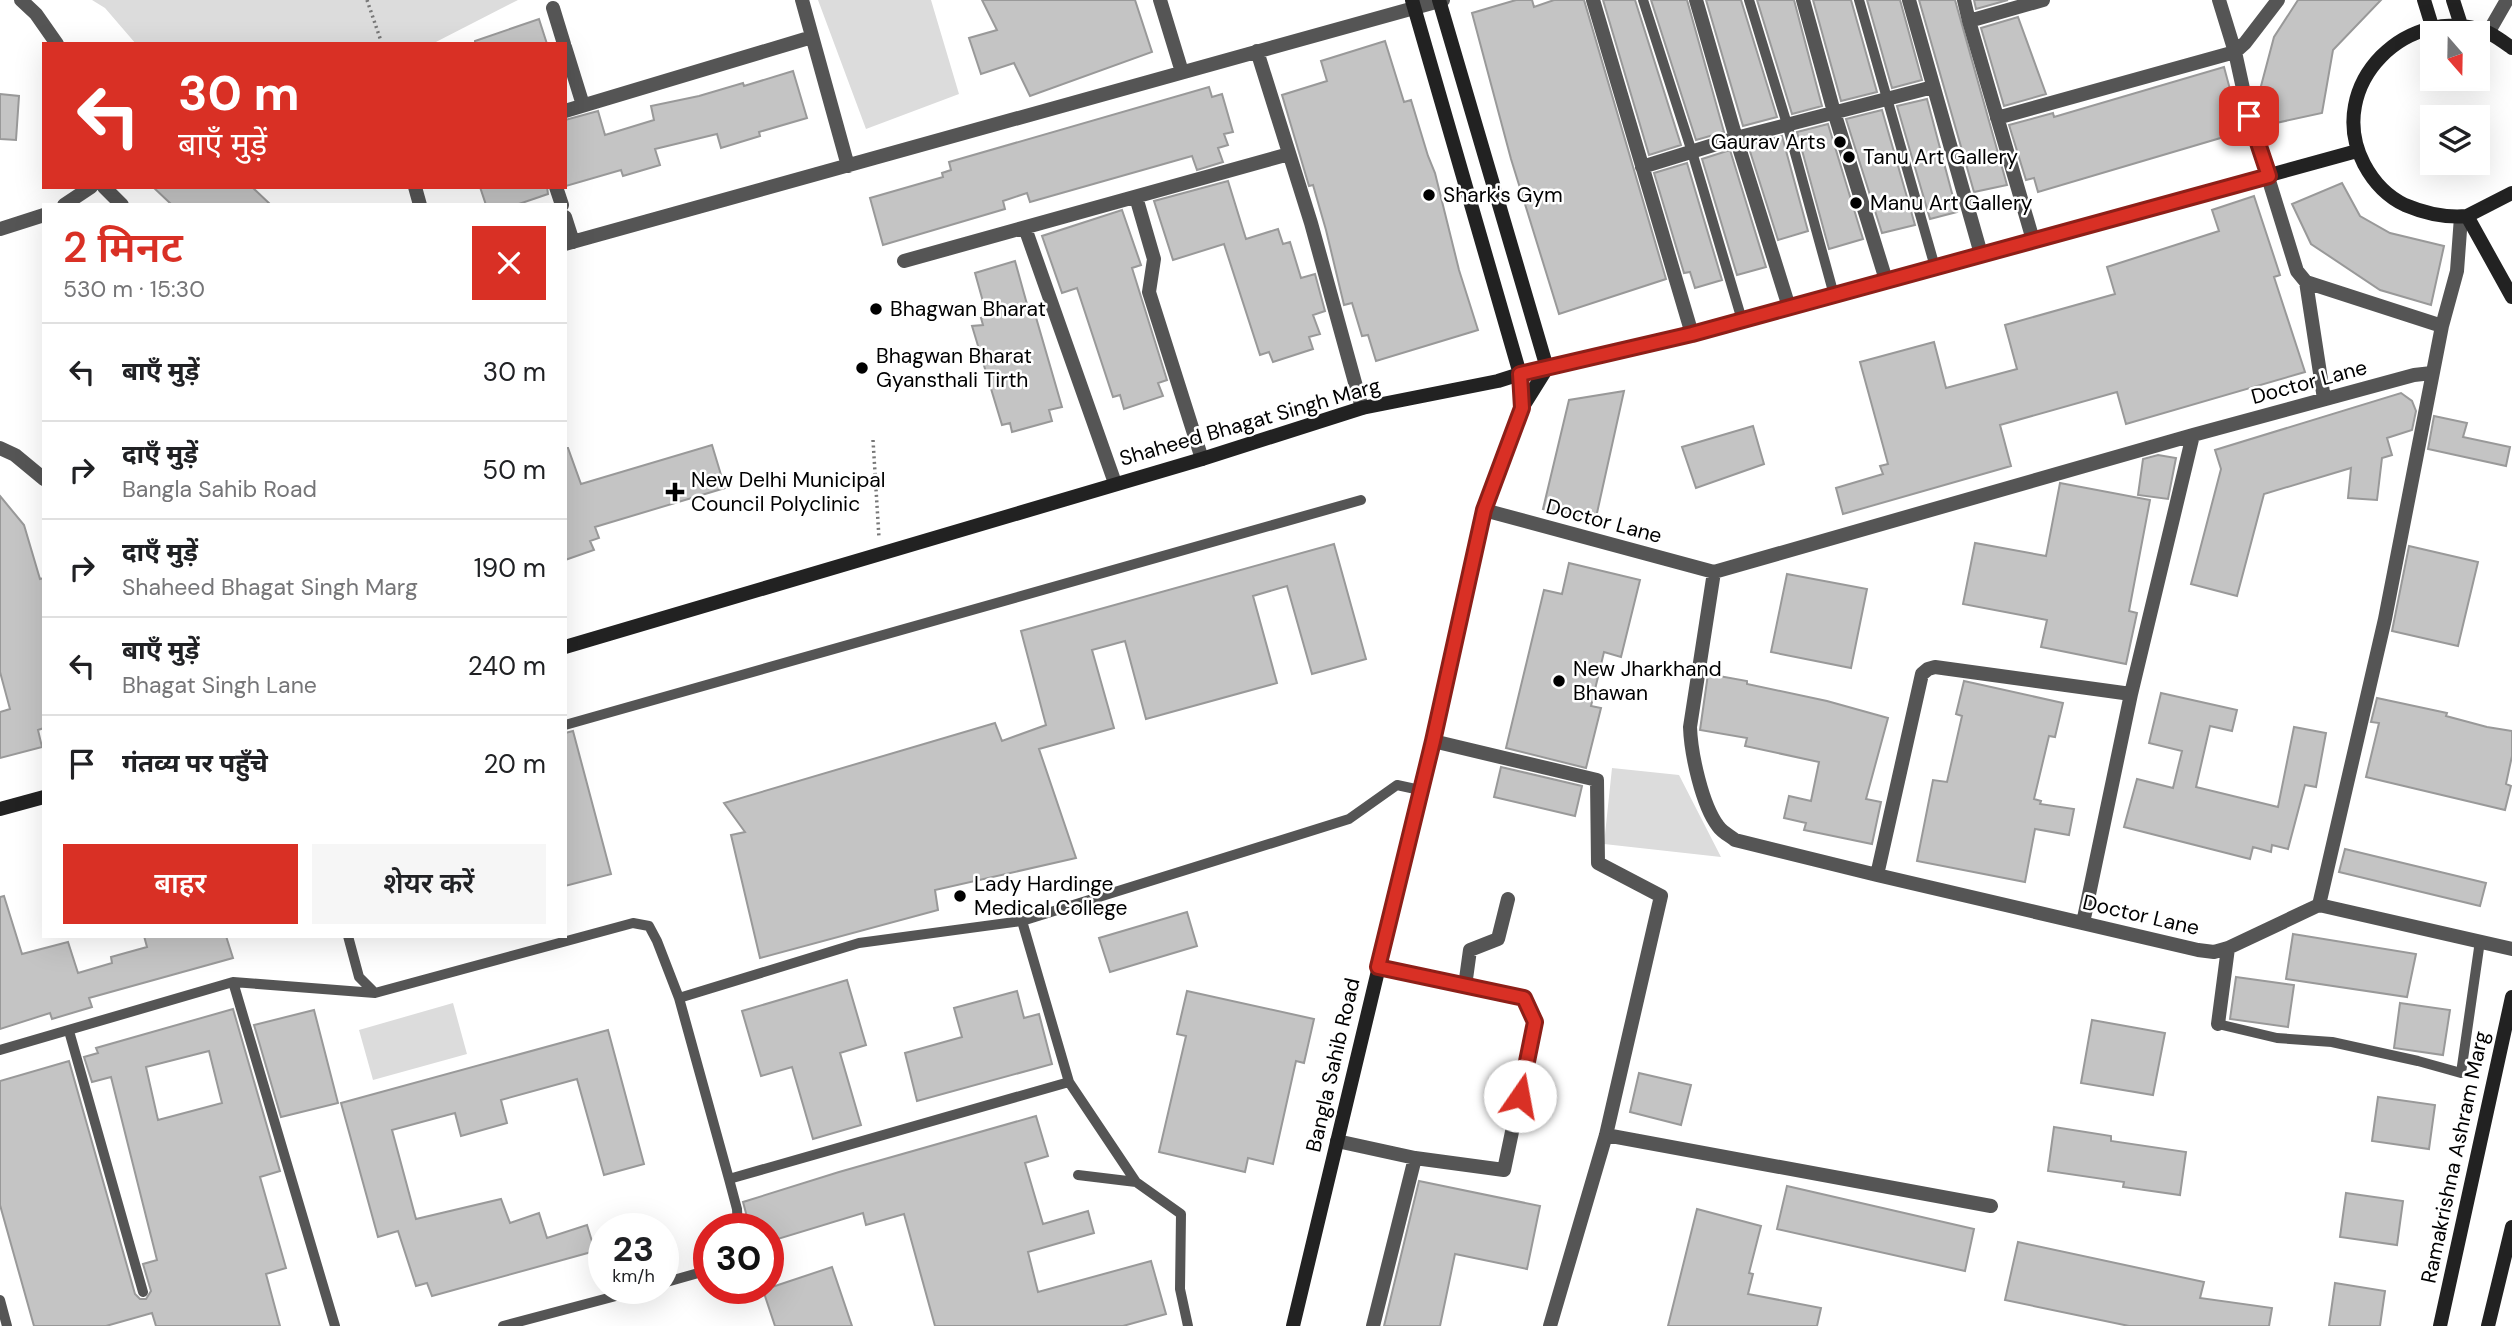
<!DOCTYPE html>
<html lang="hi">
<meta charset="utf-8">
<style>
body{margin:0;font-family:"DM Sans","Noto Sans Devanagari",sans-serif;background:#f6f6f6;color:#202124;height:100vh;display:flex;flex-direction:column;font-size:26px;white-space:nowrap}
*{box-sizing:border-box;margin:0}
p{font-size:23px;color:#757577}
.icon{flex:none;width:38px;height:38px;fill:none;stroke:currentColor;stroke-width:2;stroke-linecap:round;stroke-linejoin:round}
.map{position:relative;flex:1;overflow:hidden}
.side{position:absolute;left:42px;top:203px;width:525px;height:735px;display:flex;flex-direction:column;background:#fff;border-radius:0px;box-shadow:0 7px 28px #0002}
.side>*{flex:none}
.top-card{position:absolute;left:42px;top:42px;width:525px;height:147px;border-radius:0px;box-shadow:0 7px 28px #0002;background:#d93025;color:#fff;overflow:hidden}
.needle{width:46px;rotate:160deg}
.buttons{position:absolute;left:2420px;top:21px;display:grid;gap:14px}
.buttons a{display:grid;place-items:center;width:70px;height:70px;border-radius:0px;background:#fff;box-shadow:0 7px 28px #0002;font-size:35px}
.speed{position:absolute;left:588px;top:1213px;display:flex;gap:14px;font-size:35px;font-weight:700;text-align:center}
.speed>*{display:grid;place-content:center;width:91px;height:91px;border-radius:50%;background:#fff;box-shadow:0 7px 28px #0002;line-height:1}
.speed small{font-size:18px;font-weight:400}
.speed .limit{border:10px solid #d22;background:#fff;color:#111}
.pin{position:absolute;display:grid;place-items:center;width:60px;height:60px;color:#fff;margin:-30px;border-radius:14px;box-shadow:0 4px 10px #0006}
.me{position:absolute;width:77px;margin:-38px;rotate:12deg;stroke-linejoin:round;filter:drop-shadow(0 0 5px #0008)}
.turn{display:flex;align-items:center;gap:24px;height:147px;padding:0 21px;font-size:32px}
.turn .icon{width:91px;height:91px;stroke-width:2.5}
.turn b{display:block;font-size:49px;line-height:60px}
.round{display:grid;place-items:center;flex:none;width:74px;height:74px;border-radius:0px;background:#f6f6f6}
.summary{display:flex;align-items:center;justify-content:space-between;height:119px;padding:0 21px}
h1{font-size:42px;font-weight:600;line-height:52px;color:#d93025}
.cta{display:flex;gap:14px;margin-top:auto;padding:14px 21px}
.cta a{flex:1;height:80px;border-radius:0px;background:#d93025;color:#fff;font-size:28px;font-weight:600;line-height:80px;text-align:center}
.cta a+a{background:#f6f6f6;color:#202124}
ul{padding:0;list-style:none}
li{display:flex;align-items:center;gap:21px;height:98px;padding:0 21px;border-top:2px solid #e0e0e0}
li div{flex:1}
li b{display:block;font-size:26px}
li em{font-style:normal}
.map>svg:first-child{display:block}
.green{fill:#dcdcdc}
.building{fill:#c4c4c4;stroke:#999;stroke-width:2;fill-rule:evenodd}
.lines{fill:none;stroke-linecap:round;stroke-linejoin:round}
.path{stroke:#777;stroke-width:3.5;stroke-dasharray:2 3.5;stroke-linecap:butt}
.lane{stroke:#555;stroke-width:10}
.street{stroke:#555;stroke-width:14}
.secondary{stroke:#222;stroke-width:14}
.route-casing{stroke:#8d1f18;stroke-width:18}
.route{stroke:#d93025;stroke-width:12}
.poi-dot{fill:#000;stroke:#fff;stroke-width:2.5}
.labels{text-anchor:middle;dominant-baseline:central;stroke-width:5;stroke-linejoin:round;paint-order:stroke}
.poi-label{font-size:21px;fill:#000;stroke:#fff;text-anchor:start}
.street-label{font-size:21px;fill:#000;stroke:#fff}
</style>
<div class="map">
<svg width="2512" height="1326" viewBox="0 0 2512 1326">
<rect width="100%" height="100%" fill="#fff"/>
<path class="green" d="M92,0H518L432,44H136L105,8Z
M818,0H931L959,94L866,129Z
M1612,768L1679,775L1721,857L1604,844Z
M453,1003L467,1054L373,1080L359,1030Z"/>
<path class="building" d="M982,0H1135L1152,52L1030,96L1014,63L981,74L969,38L997,30Z
M1516,0H1532L1534,7L1554,0H1584L1666,279L1559,314L1511,159L1472,13Z
M1603,0H1635L1681,145L1649,155Z
M1651,0H1687L1724,132L1696,140Z
M1706,0H1741L1777,117L1743,126Z
M1757,0H1794L1822,106L1792,114Z
M1813,0H1851L1877,92L1841,101Z
M1867,0H1900L1922,80L1892,88Z
M1919,0H1955L2007,185L1974,192Z
M1974,0H2008L1976,9Z
M2298,0H2381L2333,50L2322,113L2262,126L2256,105L2274,37Z
M2018,17L2046,94L2004,106L1981,28Z
M539,19L547,44H475V41Z
M1385,41L1404,102L1411,100L1428,156L1435,173L1459,270L1478,330L1376,361L1368,335L1362,336L1352,303L1344,305L1326,230L1313,185L1309,186L1282,95L1327,81L1321,61Z
M2224,67L2231,93L2222,96L2234,134L2038,192L2034,178L2026,180L2009,125L2053,113L2054,117Z
M793,71L807,118L759,132L760,136L721,148L717,134L655,149L660,165L623,176L621,170L566,186L565,120L598,111L605,135L654,120L651,106L699,96L743,83L744,86Z
M1209,87L1212,97L1222,94L1233,132L1224,134L1228,145L1218,148L1223,162L1197,170L1192,156L1030,202L1027,193L1003,201L1005,209L883,245L870,198L943,177L942,173L951,170L949,162Z
M0,94L19,96L16,140L0,139Z
M1927,99L1957,212L1930,219L1897,106Z
M1882,110L1915,225L1882,233L1846,119Z
M1828,124L1863,239L1829,249L1797,132Z
M1782,136L1808,231L1778,240L1748,145Z
M1730,150L1766,267L1737,275L1702,159Z
M1687,163L1722,280L1695,288L1690,272L1684,273L1654,173Z
M1228,181L1246,239L1278,229L1283,244L1290,242L1301,278L1315,274L1325,311L1313,315L1320,334L1309,337L1313,349L1273,362L1269,352L1260,355L1224,244L1173,260L1154,201Z
M2342,183L2360,216L2390,233L2444,246L2431,305L2380,290L2311,244L2292,204Z
M153,187H252L271,205H172Z
M480,187H547L548,194L516,205H486Z
M2254,196L2280,275L2274,277L2305,372L2126,424L2117,392L2000,425L2011,466L1843,514L1836,488L1883,474L1880,466L1888,464L1860,362L1934,342L1946,388L2017,369L2005,325L2115,294L2107,267L2219,231L2212,210Z
M1122,210L1141,265L1132,268L1167,380L1158,383L1163,396L1124,409L1120,395L1113,397L1077,288L1062,293L1042,236Z
M1015,261L1030,315L1035,314L1062,407L1049,410L1052,421L1012,432L1010,423L1002,425L972,326L983,325L981,318L987,316L975,273Z
M1624,391L1595,522L1543,509L1569,400Z
M2401,393L2412,401L2416,411L2412,430L2387,438L2392,455L2382,458L2377,500L2348,498L2351,468L2264,494L2237,596L2191,584L2221,469L2215,450Z
M2434,416L2467,423L2463,437L2510,447L2506,466L2428,449Z
M1753,426L1764,464L1696,488L1682,447Z
M712,445L725,488L595,527L599,538L590,541L594,550L565,560V448H568L581,484Z
M2158,455L2176,458L2168,499L2138,495L2143,459Z
M2060,483L2150,500L2129,611L2137,613L2126,664L2041,647L2047,620L1963,604L1975,543L2046,556Z
M0,496L24,525L40,579L44,578V728L38,730L42,747L0,758V712L10,709L0,672Z
M1334,544L1366,659L1312,674L1287,586L1253,596L1277,683L1146,719L1125,641L1092,650L1114,728L1039,749L1076,858L935,890L938,910L760,958L731,835L745,832L724,803L995,723L1002,741L1046,725L1021,631Z
M2409,546L2478,562L2458,646L2392,631Z
M1569,563L1640,580L1621,657L1604,652L1591,706L1601,708L1586,768L1506,748L1544,590L1562,594Z
M1787,574L1867,589L1851,668L1771,652Z
M1708,674L1747,681V684L1827,701L1888,718L1866,799L1881,802L1872,844L1804,830L1806,823L1784,818L1789,796L1811,801L1819,762L1745,746L1747,738L1700,730Z
M1964,681L2063,703L2055,737L2049,736L2034,799L2041,801L2040,804L2074,809L2069,835L2035,829L2025,882L1917,861L1933,780L1947,782L1962,716L1956,714Z
M2161,693L2237,710L2232,731L2210,726L2196,787L2278,807L2294,727L2326,733L2316,787L2305,785L2288,849L2272,845L2271,852L2253,847L2250,859L2124,827L2137,779L2173,788L2182,751L2149,743Z
M2377,698L2447,713L2446,716L2487,727L2512,731V756L2506,784L2511,786L2505,810L2366,777L2379,723L2371,722Z
M573,731L611,874L565,886V733Z
M1501,767L1582,786L1575,816L1494,797Z
M2345,849L2486,883L2480,906L2339,872Z
M4,896L22,954L68,942L78,973L112,963L111,957L147,947L144,936H226L233,958L89,998L92,1007L52,1019L50,1013L0,1029V897Z
M1187,912L1197,946L1110,972L1099,938Z
M2293,934L2416,954L2407,997L2286,979Z
M2236,977L2294,985L2288,1027L2230,1019Z
M847,980L866,1045L840,1053L861,1125L813,1139L792,1067L761,1076L742,1011Z
M1017,991L1024,1018L1039,1014L1052,1064L917,1101L905,1053L962,1037L954,1008Z
M1187,991L1314,1019L1304,1063L1296,1061L1273,1164L1248,1158L1245,1172L1159,1152L1186,1036L1177,1034Z
M2400,1003L2450,1010L2443,1055L2394,1048Z
M233,1009L280,1171L260,1177L286,1268L266,1274L280,1326H156L152,1313L106,1326H34L0,1205V1081L69,1061L135,1294L140,1299H146L151,1291L143,1264L157,1260L111,1077L92,1082L84,1057L98,1053L96,1048ZM209,1051L222,1103L158,1120L146,1067Z
M314,1010L338,1103L281,1117L254,1025Z
M2092,1020L2165,1033L2153,1095L2081,1083Z
M608,1030L644,1164L604,1175L577,1079L501,1100L507,1123L461,1136L455,1113L392,1130L416,1219L501,1199L510,1223L539,1213L547,1238L587,1225L595,1251L432,1296L427,1283L416,1286L398,1231L378,1237L341,1103Z
M1639,1073L1691,1085L1681,1125L1630,1112Z
M2378,1097L2435,1105L2429,1149L2372,1141Z
M1036,1116L1048,1156L1025,1163L1043,1224L1088,1211L1094,1233L1028,1252L1038,1292L1151,1261L1166,1314L1123,1326H935L904,1214L866,1225L863,1213L768,1242V1228H750L743,1202L839,1172Z
M2054,1127L2111,1136V1141L2186,1152L2180,1195L2123,1187L2124,1182L2048,1171Z
M1419,1181L1540,1206L1527,1269L1455,1254L1440,1326H1384Z
M1787,1186L1974,1229L1965,1271L1777,1229Z
M2346,1193L2403,1201L2397,1245L2340,1237Z
M1697,1209L1761,1226L1749,1273L1753,1274L1748,1294L1821,1308L1817,1326H1668Z
M2018,1242L2204,1282L2200,1298L2272,1308L2269,1326H2129L2005,1300Z
M832,1267L852,1326H775L763,1290Z
M2335,1283L2385,1291L2380,1326H2329Z"/>
<g class="lines">
<path class="path" d="M367,0L381,41
M873,440L879,538"/>
<path class="lane" d="M1643,0L1692,152L1742,320
M1749,0L1787,124L1834,295
M1859,0L1935,267
M565,725L1361,500
M348,936L359,977L375,993
M233,982L335,1326
M679,998L859,943L1022,921L1349,819L1397,785L1420,790
M2218,1024L2277,1038L2332,1042L2418,1061L2461,1073L2480,941
M69,1031L143,1292
M0,1050L233,982L375,993L633,923L649,926L657,941L679,998L729,1179L737,1209L738,1228
M1069,1082L1136,1182L1181,1214L1180,1289L1188,1326
M1078,1175L1136,1182
M729,1179L1069,1082L1022,921
M663,1283L709,1270
M0,1300L7,1326
M503,1326L646,1288"/>
<path class="street" d="M21,0L36,14L57,44
M802,0L848,166
M1160,0L1182,72
M1593,0L1692,334
M1696,0L1736,138L1789,307
M1803,0L1834,112L1886,280
M1909,0L1981,254
M1964,0L1969,21
M2219,0L2235,52L2249,116L2297,271L2306,282L2442,326
M553,8L564,44
M2488,33L2507,0
M565,47L583,105
M1257,51L1311,223L1362,408
M565,111L812,37
M1997,118L2235,52L2245,43L2278,0
M1642,167L1736,138L1933,87
M104,187L122,205
M415,187L420,205
M556,187L562,205
M1136,197L1154,259L1149,292L1202,459
M64,205L91,187
M565,217L573,242
M1025,228L1115,483
M0,229L44,215
M2033,240L1969,21L2043,0
M565,244L1443,0
M904,261L1289,154
M2306,282L2324,399
M0,448L15,455L44,479
M1484,510L1714,572L2193,435L2414,375L2432,373
M1714,572L1690,727C1691,754 1702,805 1718,826C1722,832 1730,836 1735,840L1877,875L2198,950L2214,952L2228,948L2319,905
M1433,741L1597,780L1598,863L1661,896L1606,1135L1550,1326
M1877,875L1922,674L1928,669L1935,667L2131,694
M2319,905L2385,619L2442,326L2457,271L2461,217
M2319,905L2512,949
M2083,923L2131,694L2193,435
M1465,986L1470,950L1498,939L1508,899
M2218,1024L2228,948
M1606,1135L1991,1206
M1337,1141L1415,1158L1504,1170L1535,1022L1524,998L1378,967
M1373,1326L1415,1158"/>
<path class="secondary" d="M1412,0L1520,374L1522,408L1547,368L1439,0
M2424,0L2432,26
M2453,0L2461,25
M2512,48C2505,43 2497,37 2489,33C2409,0 2323,85 2364,164C2373,181 2386,196 2405,205C2424,213 2446,218 2467,216L2512,193
M2467,216L2512,297
M565,647L1202,459L1362,408L1498,381L1520,374L1692,334L2357,151
M0,809L44,797
M1293,1326L1433,741L1484,510L1522,408
M2440,1326L2512,997
M2488,1326L2512,1227"/>
</g>
<g class="lines">
<g class="route-casing">
<path id="route" d="M1520,1096L1535,1022L1524,998L1378,967L1433,741L1484,510L1522,408L1520,374L1692,334L2269,176L2249,116"/>
</g>
<use href="#route" class="route"/>
</g>
<g class="poi-dot">
<circle cx="1840" cy="142" r="7"/>
<circle cx="1849" cy="157" r="7"/>
<circle cx="1429" cy="195" r="7"/>
<circle cx="1856" cy="203" r="7"/>
<circle cx="876" cy="309" r="7"/>
<circle cx="862" cy="368" r="7"/>
<path d="M671.5 481.5h7v7h7v7h-7v7h-7v-7h-7v-7h7z"/>
<circle cx="1559" cy="681" r="7"/>
<circle cx="960" cy="896" r="7"/>
</g>
<g class="labels">
<g class="poi-label">
<text x="1826" y="142" text-anchor="end">Gaurav Arts</text>
<text x="1863" y="157">Tanu Art Gallery</text>
<text x="1443" y="195">Shark's Gym</text>
<text x="1870" y="203">Manu Art Gallery</text>
<text x="890" y="309">Bhagwan Bharat</text>
<text x="876" y="356">Bhagwan Bharat<tspan x="876" dy="24">Gyansthali Tirth</tspan></text>
<text x="691" y="480">New Delhi Municipal<tspan x="691" dy="24">Council Polyclinic</tspan></text>
<text x="1573" y="669">New Jharkhand<tspan x="1573" dy="24">Bhawan</tspan></text>
<text x="974" y="884">Lady Hardinge<tspan x="974" dy="24">Medical College</tspan></text>
</g>
<g class="street-label">
<text transform="translate(2309 382) rotate(-15)">Doctor Lane</text>
<text transform="translate(1250 422) rotate(-16)">Shaheed Bhagat Singh Marg</text>
<text transform="translate(1604 521) rotate(15)">Doctor Lane</text>
<text transform="translate(2141 915) rotate(13)">Doctor Lane</text>
<text transform="translate(1333 1065) rotate(-77)">Bangla Sahib Road</text>
<text transform="translate(2455 1157) rotate(-78)">Ramakrishna Ashram Marg</text>
</g>
</g>
</svg>
<div class="buttons">
<a><svg class="needle" viewBox="-14 -14 28 28"><path d="M0-13l5 13h-10z" fill="#e53935"/><path d="M0 13l5-13h-10z" fill="#757577"/></svg></a>
<a><svg class="icon" aria-label="layers" viewBox="0 0 24 24"><path d="M12 4l9 5-9 5-9-5zM3 14l9 5 9-5"/></svg></a>
</div>
<div class="speed"><div>23<small>km/h</small></div><div class="limit">30</div></div>
<div class="pin" style="left:2249px;top:116px;background:#d93025"><svg class="icon" aria-label="arrive" viewBox="0 0 24 24"><path d="M6 21V4h12l-3 4 3 4H6"/></svg></div>
<svg class="me" style="left:1520px;top:1096px" viewBox="-20 -20 40 40"><circle r="19" fill="#fff"/><path d="M0-13L10 11 0 6-10 11z" fill="#d93025"/></svg>
<div class="top-card">
<div class="turn"><svg class="icon" aria-label="left" viewBox="0 0 24 24"><path d="M17 20v-9H6M10 6l-5 5 5 5"/></svg><div><b>30 m</b>बाएँ मुड़ें</div></div>
</div>
<section class="side">
<div class="summary"><div><h1>2 मिनट</h1><p>530 m · 15:30</p></div><a class="round" style="background:#d93025;color:#fff"><svg class="icon" aria-label="close" viewBox="0 0 24 24"><path d="M6 6l12 12M18 6L6 18"/></svg></a></div>
<ul>
<li><svg class="icon" aria-label="left" viewBox="0 0 24 24"><path d="M17 20v-9H6M10 6l-5 5 5 5"/></svg><div><b>बाएँ मुड़ें</b></div><em>30 m</em></li>
<li><svg class="icon" aria-label="right" viewBox="0 0 24 24"><path d="M7 20v-9h11M14 6l5 5-5 5"/></svg><div><b>दाएँ मुड़ें</b><p>Bangla Sahib Road</p></div><em>50 m</em></li>
<li><svg class="icon" aria-label="right" viewBox="0 0 24 24"><path d="M7 20v-9h11M14 6l5 5-5 5"/></svg><div><b>दाएँ मुड़ें</b><p>Shaheed Bhagat Singh Marg</p></div><em>190 m</em></li>
<li><svg class="icon" aria-label="left" viewBox="0 0 24 24"><path d="M17 20v-9H6M10 6l-5 5 5 5"/></svg><div><b>बाएँ मुड़ें</b><p>Bhagat Singh Lane</p></div><em>240 m</em></li>
<li><svg class="icon" aria-label="arrive" viewBox="0 0 24 24"><path d="M6 21V4h12l-3 4 3 4H6"/></svg><div><b>गंतव्य पर पहुँचे</b></div><em>20 m</em></li>
</ul>
<div class="cta"><a>बाहर</a><a>शेयर करें</a></div>
</section>
</div>
